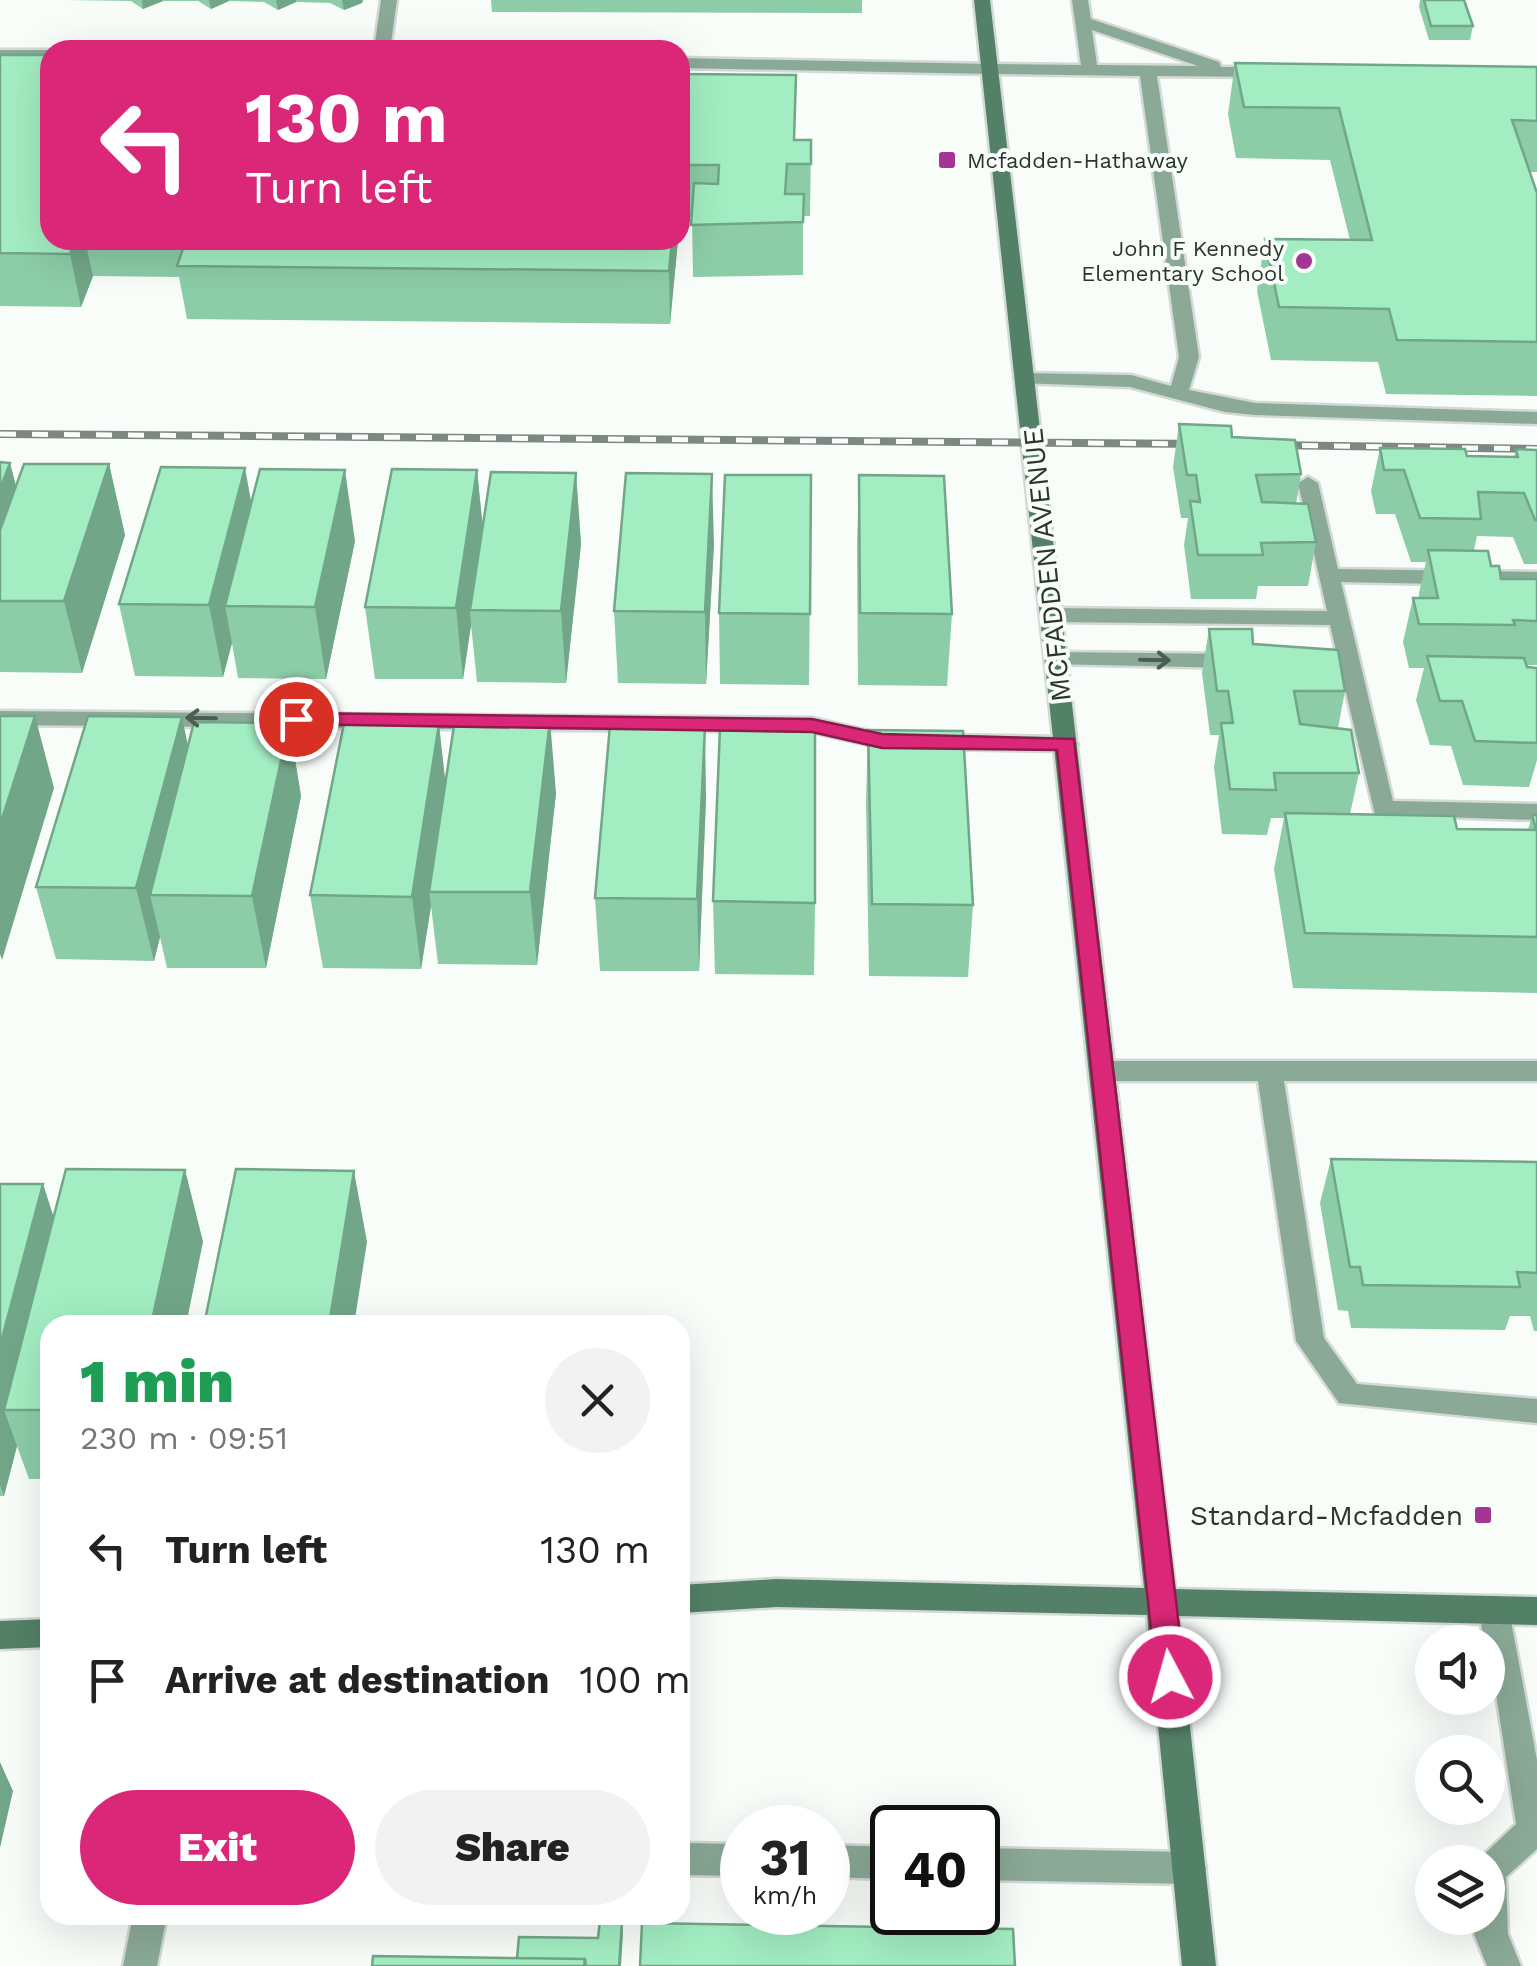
<!DOCTYPE html>
<meta charset="utf-8">
<style>
body{margin:0;font-family:"Work Sans",sans-serif;background:#f2f2f2;color:#222;height:100vh;display:flex;flex-direction:column;font-size:38px;white-space:nowrap}
*{box-sizing:border-box;margin:0}
p{font-size:32px;color:#767676}
.icon{flex:none;width:55px;height:55px;fill:none;stroke:currentColor;stroke-width:2;stroke-linecap:round;stroke-linejoin:round}
.map{position:relative;flex:1;overflow:hidden}
.details{position:absolute;left:40px;top:1315px;width:650px;height:610px;display:flex;flex-direction:column;background:#fff;border-radius:30px;box-shadow:0 10px 40px #0002}
.details>*{flex:none}
.guide{position:absolute;left:40px;top:40px;width:650px;height:210px;border-radius:30px;box-shadow:0 10px 40px #0002;background:#db2777;color:#fff;overflow:hidden}
.buttons{position:absolute;left:1415px;top:1625px;display:grid;gap:20px}
.buttons a{display:grid;place-items:center;width:90px;height:90px;border-radius:50%;background:#fff;box-shadow:0 10px 40px #0002;font-size:50px}
.speed{position:absolute;left:720px;top:1805px;display:flex;gap:20px;font-size:50px;font-weight:700;text-align:center}
.speed>*{display:grid;place-content:center;width:130px;height:130px;border-radius:50%;background:#fff;box-shadow:0 10px 40px #0002;line-height:1}
.speed small{font-size:25px;font-weight:400}
.speed .limit{border:5px solid #111;border-radius:15px;background:#fff;color:#111}
.pin{position:absolute;display:grid;place-items:center;width:85px;height:85px;color:#fff;margin:-42px;border:5px solid #fff;border-radius:50%;box-shadow:0 2px 10px #0007}
.me{position:absolute;width:110px;margin:-55px;rotate:354deg;stroke-linejoin:round;filter:drop-shadow(0 0 8px #0008)}
.turn{display:flex;align-items:center;gap:35px;height:210px;padding:0 40px;font-size:45px}
.turn .icon{width:130px;height:130px;stroke-width:2.5}
.turn b{display:block;font-size:70px;line-height:85px}
.round{display:grid;place-items:center;flex:none;width:105px;height:105px;border-radius:52px;background:#f2f2f2}
.summary{display:flex;align-items:center;justify-content:space-between;height:170px;padding:0 40px}
h1{font-size:60px;font-weight:800;line-height:75px;color:#1e9e55}
.primary-button{display:flex;gap:20px;margin-top:auto;padding:20px 40px}
.primary-button a{flex:1;height:115px;border-radius:60px;background:#db2777;color:#fff;font-size:40px;font-weight:800;line-height:115px;text-align:center}
.primary-button a+a{background:#f2f2f2;color:#222}
ul{padding:0;list-style:none}
li{display:flex;align-items:center;gap:30px;height:130px;padding:0 40px}
li div{flex:1}
li b{display:block;font-size:38px}
li em{font-style:normal}
.map>svg:first-child{display:block}
.lines{fill:none;stroke-linecap:round;stroke-linejoin:round}
.lane-casing{stroke:#d3d9d5;stroke-width:5}
.street-casing{stroke:#d3d9d5;stroke-width:5}
.secondary-casing{stroke:#d3d9d5;stroke-width:5}
.lane{fill:#8ba997;fill-rule:evenodd}
.street{fill:#8ba997;fill-rule:evenodd}
.secondary{fill:#538167;fill-rule:evenodd}
.rail-casing{stroke:#7e8781;stroke-width:8}
.rail{stroke:#f8fdfa;stroke-width:5;stroke-dasharray:16;stroke-linecap:butt}
.wall{fill:#8ccca7}
.shaded-wall{fill:#72a688}
.building{fill:#a3edc2;stroke:#72a688;stroke-width:2.5}
.oneway{stroke:#4c5e53}
.route{fill:#db2777;stroke:#8e194d;stroke-width:2.5}
.poi-dot{fill:#a33594;stroke:#f8fdfa;stroke-width:4}
.labels{text-anchor:middle;dominant-baseline:central;stroke-width:8;stroke-linejoin:round;paint-order:stroke}
.far-poi-label{font-size:22px;fill:#2a352e;stroke:#f8fdfa;text-anchor:start}
.street-label{font-size:28px;fill:#2a352e;stroke:#f8fdfa}
.poi-label{font-size:28px;fill:#2a352e;stroke:#f8fdfa;text-anchor:end}
</style>
<div class="map">
<svg width="1537" height="1966" viewBox="0 0 1537 1966">
<rect width="100%" height="100%" fill="#f8fdfa"/>
<g class="lines">
<g class="lane-casing">
<path id="lane" d="M381,0H397L390,50H374Z
M1072,0H1088L1091,19L1219,62L1221,67H1267L1275,72L1267,77L1157,76L1199,357L1189,390L1255,403L1537,412V424L1255,415L1225,412L1130,387L1019,383V375L1026,373L1131,375L1171,386L1179,357L1140,76L990,74L982,69L990,64L1081,65ZM1092,30L1198,66L1097,65Z
M1308,477L1318,483L1338,569L1537,572V586L1341,582L1393,801L1537,804V820L1375,815L1330,625L1052,622L1041,615L1052,608L1327,611L1298,483Z
M1057,652L1237,654L1248,661L1237,668L1049,664L1046,659L1049,654Z
M1104,1061H1537V1081H1284L1324,1338L1357,1384L1537,1399V1423L1339,1403L1296,1341L1258,1081H1104L1095,1078L1091,1071L1095,1064Z
M1494,1596L1505,1600L1509,1610L1537,1760V1849L1506,1877L1508,1934L1521,1966H1487L1474,1934V1918H1488V1862H1476L1516,1824L1488,1642H1484L1479,1610L1483,1600Z
M680,1843L742,1844V1876L680,1875Z
M828,1845L892,1847V1879L828,1877Z
M978,1848L1189,1852L1201,1857L1206,1868L1201,1879L1189,1884L978,1880Z"/>
</g>
<g class="street-casing">
<path id="street" d="M0,50H50V60H0Z
M680,58L990,64L998,69L990,74L680,68Z
M0,711L812,718L882,734L1067,737L1078,744L1067,751L882,748L812,732L0,725Z
M133,1915H167L157,1966H123Z"/>
</g>
<g class="secondary-casing">
<path id="secondary" d="M974,0H990L1175,1589L1537,1597V1625L1178,1616L1216,1966H1182L1147,1615L776,1607L680,1613V1585L776,1579L1144,1588Z
M50,1619V1647L0,1649V1621Z"/>
</g>
<use href="#lane" class="lane"/>
<use href="#street" class="street"/>
<use href="#secondary" class="secondary"/>
<g class="rail-casing">
<path id="rail" d="M0,434L1205,444
M1270,445L1537,449"/>
</g>
<use href="#rail" class="rail"/>
</g>
<path class="wall" d="M66,0H363L362,3L344,10L330,3L296,2L278,10L264,2L229,1L211,9L198,1H163L143,9L131,1Z
M491,0H862V13L492,12Z
M1420,0H1464L1473,26L1470,40H1429L1419,7Z
M0,55L50,240H678L670,324L187,319L179,277L93,276L81,307L0,306Z
M680,62L688,74L795,140H811L810,216H803V275L693,277L692,217L680,216Z
M1235,63L1537,67V172H1530L1537,193V396L1386,394L1378,362L1271,360L1257,291L1265,239L1350,240L1330,160L1236,158L1228,114Z
M1179,424L1232,437L1301,474L1296,504L1316,542L1308,586H1258L1256,599H1191L1184,545L1188,518H1181L1173,467Z
M1380,448L1467,456L1514,457L1516,449L1537,450V564H1524L1513,537L1477,536L1474,550L1491,566L1537,621V665H1526L1527,667L1537,668V760L1529,787L1463,785L1451,746L1430,745L1416,700L1424,668H1409L1403,642L1413,598H1419V593L1426,562H1411L1395,514H1376L1371,491Z
M0,462L10,463L16,486L109,464L125,535L82,673L0,672Z
M477,470L483,528L576,473L581,544L566,683L477,682L471,625L463,679H375L365,607Z
M811,475L809,685L720,684L719,613Z
M859,475L952,614L947,686L858,685L857,546Z
M251,502L355,541L326,679L238,678L232,643L223,677L135,676L119,604Z
M714,544L706,684L618,683L614,611Z
M1209,629L1253,644L1345,691L1338,728L1359,773L1350,814L1457,829L1528,830L1532,815H1537V993L1293,988L1274,869L1284,818H1271L1267,835L1222,834L1214,767L1219,735H1210L1202,673Z
M289,723L301,796L266,968H167L160,937L154,961L56,959L36,887L188,746Z
M868,730L973,905L968,977L869,976L866,802Z
M445,782L556,793L537,965L438,964L431,906L421,969L323,968L310,895Z
M706,798L699,971H600L595,898Z
M713,901L815,903L814,975L715,974Z
M1331,1159L1537,1162V1331H1534L1530,1316H1510L1505,1330L1351,1328L1348,1311L1338,1310L1320,1203Z
M185,1170L203,1242L50,1325V1479H29L17,1446L4,1496H0V1184H43L53,1217Z
M422,1915H532V1917Z"/>
<path class="shaded-wall" d="M142,0H162L163,1L143,9Z
M209,0H229V1L211,9Z
M276,0H296V2L278,10Z
M342,0H363L362,3L344,10Z
M75,240H85L93,276L81,307L70,254Z
M672,240H678L670,324L669,271Z
M10,463L28,533L0,601V489Z
M109,464L125,535L82,673L64,601Z
M245,468L258,539L225,606L232,643L223,677L209,605Z
M345,470L355,541L326,679L315,607Z
M477,470L484,541L470,610L471,625L463,679L456,608Z
M576,473L581,544L566,683L561,611Z
M712,474L714,544L706,684L705,612Z
M35,716L54,788L2,960L0,954V825Z
M182,717L197,789L150,895L160,937L154,961L136,888Z
M550,720L556,793L537,965L530,892Z
M289,723L301,796L266,968L252,896Z
M439,724L447,796L429,892L431,906L421,969L412,897Z
M705,726L706,798L699,971L697,899Z
M185,1170L203,1242L186,1325H151Z
M354,1171L367,1242L354,1325H329Z
M43,1184L66,1255L4,1410L17,1446L4,1496L0,1485V1346Z
M0,1762L13,1791L0,1848Z
M622,1921L623,1934L621,1966H619Z"/>
<path class="building" d="M1424,0H1464L1473,26H1431Z
M0,55H50V240H75L70,254L0,253Z
M680,62H688L687,74L796,75L794,140H811V164H787L785,194H804L803,222L691,225L694,183L718,184L719,165H680Z
M1235,63L1537,67V121L1512,120L1537,193V342L1397,340L1389,309L1279,307L1265,239L1372,240L1339,108L1244,107Z
M186,240H672L669,271L177,266Z
M1179,424L1231,426L1232,437L1295,440L1301,474L1256,475L1262,502L1308,504L1316,542L1261,543L1263,555H1198L1190,501L1200,502L1196,475H1187Z
M1380,448L1465,449L1467,456L1518,457L1516,449L1537,450V520H1535L1524,493L1478,492L1481,519L1420,518L1404,470H1384Z
M0,462L10,463L0,489Z
M24,464H109L64,601H0V530Z
M161,467L245,468L209,605L119,604Z
M260,469L345,470L315,607L225,606Z
M392,469L477,470L456,608L365,607Z
M491,472L576,473L561,611L470,610Z
M626,473L712,474L705,612L614,611Z
M725,475H811L810,614L719,613Z
M859,475L944,476L952,614L860,613Z
M1428,550L1488,551L1491,566H1499L1501,579H1537V621L1513,620L1515,625L1419,624L1413,598H1438Z
M1209,629H1252L1253,644L1338,650L1345,691H1294L1300,724L1351,730L1359,773H1274L1276,790L1230,789L1221,723H1233L1228,691H1217Z
M1427,656L1524,658L1527,667L1537,668V743L1475,741L1462,701H1440Z
M0,716H35L0,825Z
M88,716L182,717L136,888L36,887Z
M455,719L550,720L530,892H429Z
M194,722L289,723L252,896L150,895Z
M344,723L439,724L412,897L310,895Z
M610,725L705,726L697,899L595,898Z
M720,728L815,729V903L713,901Z
M868,730L963,731L973,905L872,904Z
M1285,813L1454,816L1457,829L1536,830L1532,815H1537V937L1305,933Z
M1331,1159L1537,1162V1273L1517,1272L1520,1287L1363,1285L1360,1267H1350Z
M66,1169L185,1170L151,1325H50V1410H4Z
M236,1169L354,1171L329,1325H204Z
M0,1184H43L0,1346Z
M600,1920L622,1921L619,1966H586L585,1959L517,1958L519,1937L598,1938Z
M642,1923L1013,1929L1015,1966H640Z
M373,1956L585,1959L584,1966H372Z"/>
<defs><path id="oneway-shaft" d="M-6 0H5M1.5-3L5.5 0L1.5 3" fill="none" stroke-width="1.6" stroke-linecap="round" stroke-linejoin="round" transform="scale(2.5)"/></defs>
<g class="oneway">
<use href="#oneway-shaft" transform="translate(1155 660) rotate(1)"/>
<use href="#oneway-shaft" transform="translate(201 718) rotate(-179)"/>
</g>
<path class="route" d="M296,713L812,719L882,734L1074,739L1185,1677L1180,1686L1170,1690L1160,1686L1156,1677L1057,750L882,748L812,732L289,724L286,719Z"/>
<g class="poi-dot">
<rect x="937" y="150" width="20" height="20" rx="5"/>
<circle cx="1304" cy="261" r="10"/>
<rect x="1473" y="1505" width="20" height="20" rx="5"/>
</g>
<g class="labels">
<g class="far-poi-label">
<text x="967" y="160">Mcfadden-Hathaway</text>
<text x="1284" y="248" text-anchor="end">John F Kennedy<tspan x="1284" dy="25">Elementary School</tspan></text>
</g>
<g class="street-label">
<text transform="translate(1047 565) rotate(-96)">MCFADDEN AVENUE</text>
</g>
<g class="poi-label">
<text x="1463" y="1515">Standard-Mcfadden</text>
</g>
</g>
</svg>
<div class="buttons">
<a><svg class="icon" aria-label="sound" viewBox="0 0 24 24"><path d="M4 9h4l5-4v14l-5-4H4zM17 9q2 3 0 6"/></svg></a>
<a><svg class="icon" aria-label="search" viewBox="0 0 24 24"><circle cx="10" cy="10" r="6"/><path d="M15 15l6 6"/></svg></a>
<a><svg class="icon" aria-label="layers" viewBox="0 0 24 24"><path d="M12 4l9 5-9 5-9-5zM3 14l9 5 9-5"/></svg></a>
</div>
<div class="speed"><div>31<small>km/h</small></div><div class="limit">40</div></div>
<div class="pin" style="left:296px;top:719px;background:#d93025"><svg class="icon" aria-label="arrive" viewBox="0 0 24 24"><path d="M6 21V4h12l-3 4 3 4H6"/></svg></div>
<svg class="me" style="left:1170px;top:1677px" viewBox="-20 -20 40 40"><circle r="17" fill="#db2777" stroke="#fff" stroke-width="3"/><path d="M0-11L8 9 0 5-8 9z" fill="#fff"/></svg>
<div class="guide">
<div class="turn"><svg class="icon" aria-label="left" viewBox="0 0 24 24"><path d="M17 20v-9H6M10 6l-5 5 5 5"/></svg><div><b>130 m</b>Turn left</div></div>
</div>
<section class="details">
<div class="summary"><div><h1>1 min</h1><p>230 m · 09:51</p></div><a class="round"><svg class="icon" aria-label="close" viewBox="0 0 24 24"><path d="M6 6l12 12M18 6L6 18"/></svg></a></div>
<ul>
<li><svg class="icon" aria-label="left" viewBox="0 0 24 24"><path d="M17 20v-9H6M10 6l-5 5 5 5"/></svg><div><b>Turn left</b></div><em>130 m</em></li>
<li><svg class="icon" aria-label="arrive" viewBox="0 0 24 24"><path d="M6 21V4h12l-3 4 3 4H6"/></svg><div><b>Arrive at destination</b></div><em>100 m</em></li>
</ul>
<div class="primary-button"><a>Exit</a><a>Share</a></div>
</section>
</div>
